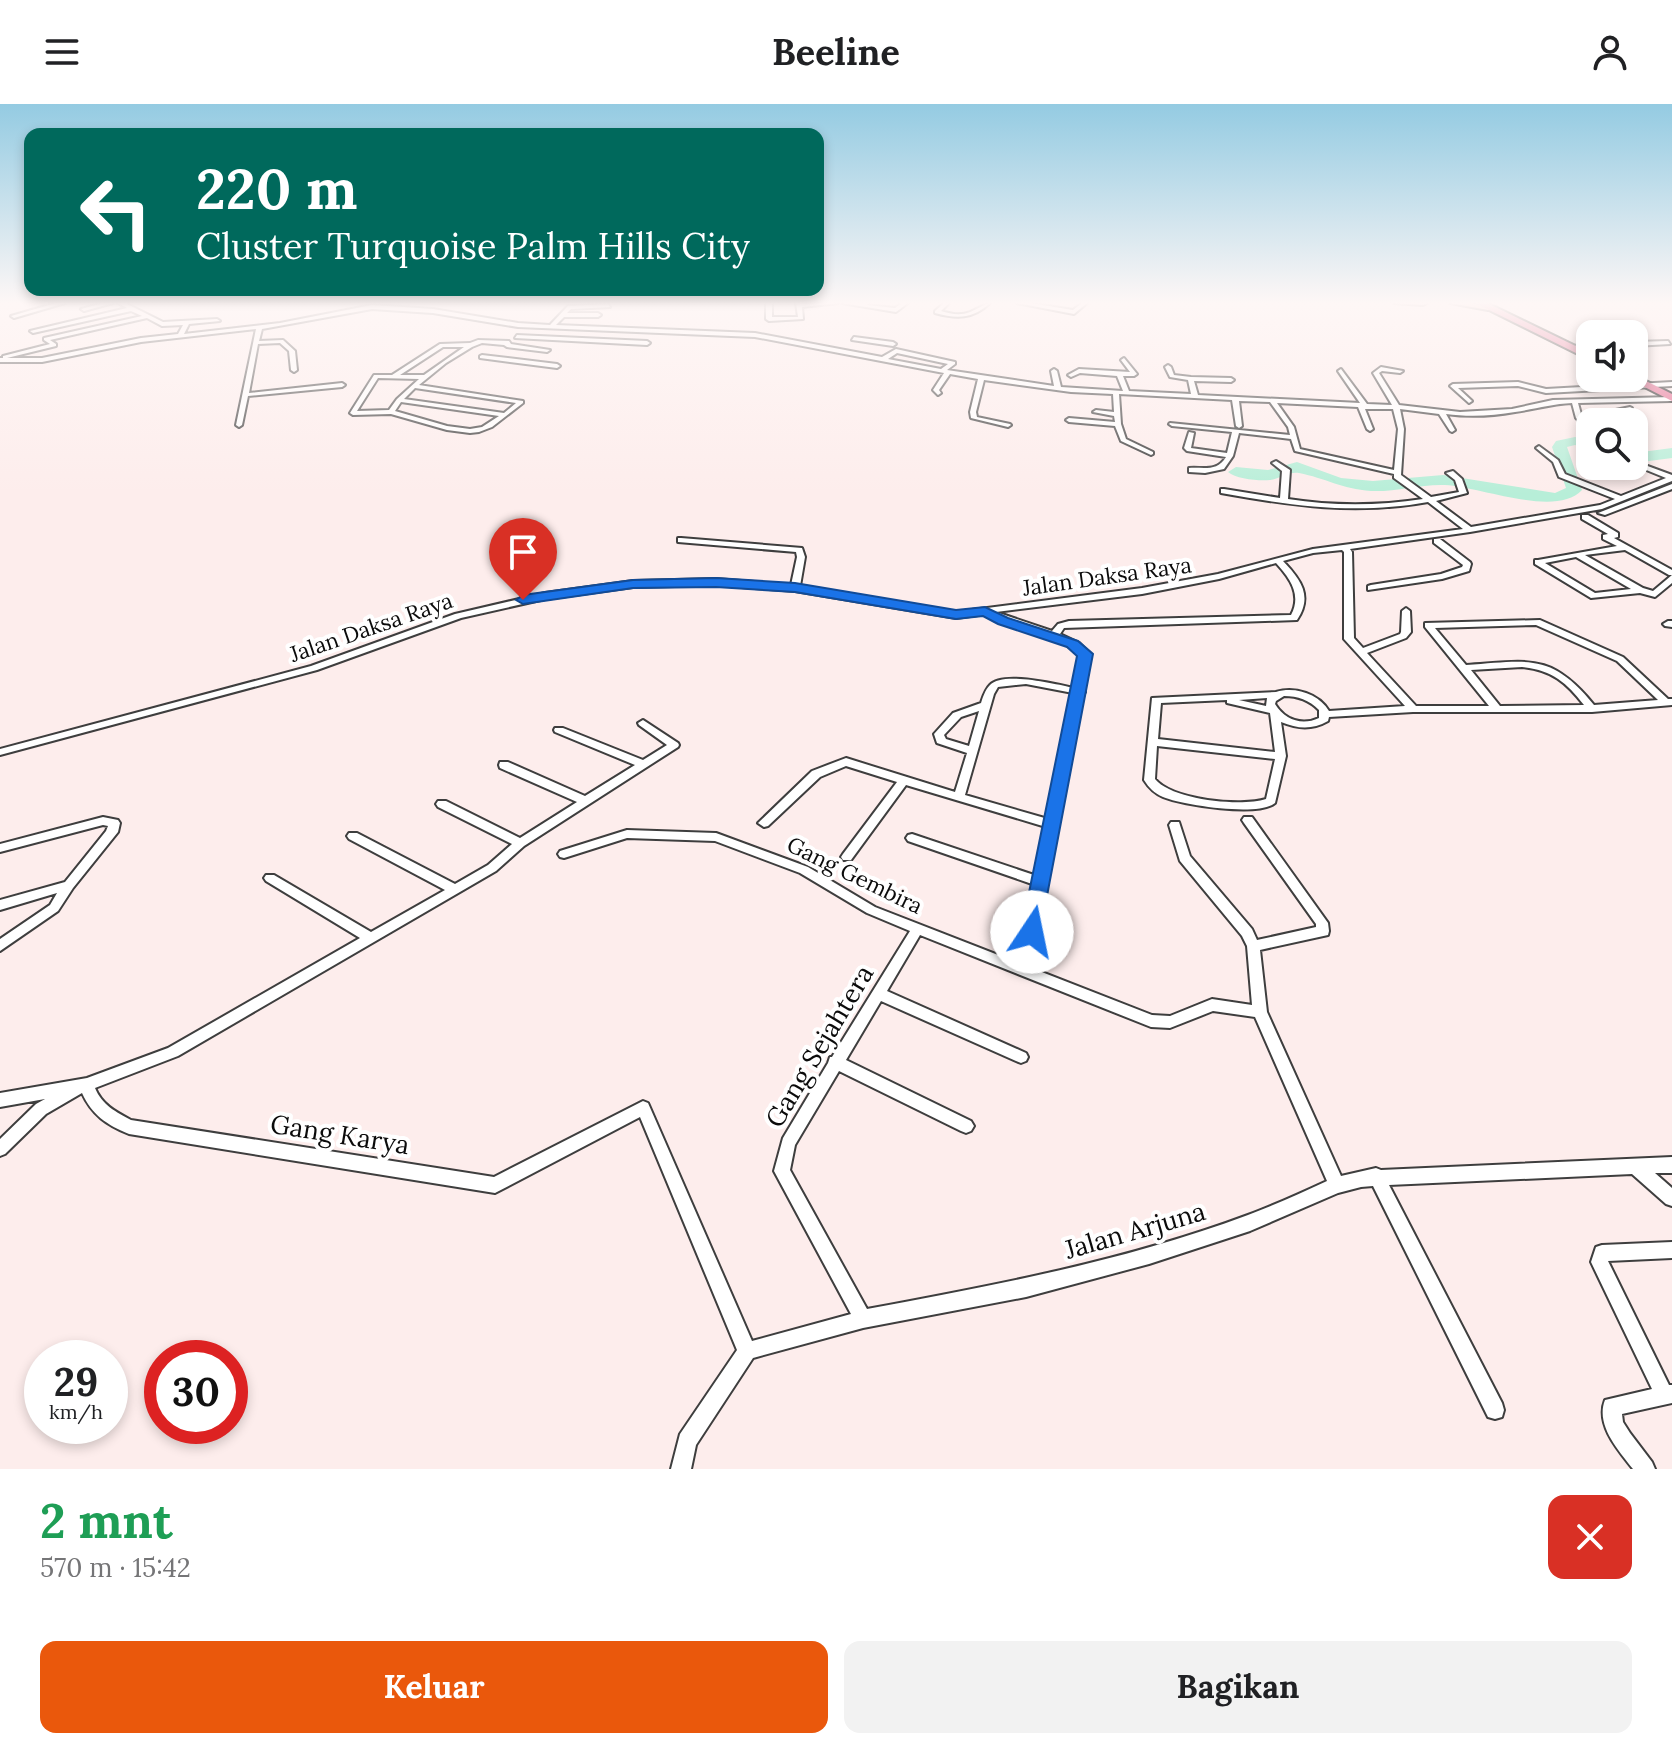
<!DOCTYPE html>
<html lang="id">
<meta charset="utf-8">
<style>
body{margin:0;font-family:Lora,serif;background:#f2f2f2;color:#202124;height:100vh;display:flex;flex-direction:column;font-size:30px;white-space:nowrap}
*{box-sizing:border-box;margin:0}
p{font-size:26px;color:#757577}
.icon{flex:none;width:44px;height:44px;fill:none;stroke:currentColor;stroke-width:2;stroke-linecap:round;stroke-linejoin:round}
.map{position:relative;height:1365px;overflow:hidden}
.drawer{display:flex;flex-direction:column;background:#fff;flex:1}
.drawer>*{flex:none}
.guide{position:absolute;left:24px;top:24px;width:800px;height:168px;border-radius:16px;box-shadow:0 4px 12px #0003;background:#00695c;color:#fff;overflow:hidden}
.buttons{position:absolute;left:1576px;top:216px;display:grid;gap:16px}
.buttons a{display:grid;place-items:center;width:72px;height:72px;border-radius:16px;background:#fff;box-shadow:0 4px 12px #0003;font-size:40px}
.speed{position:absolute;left:24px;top:1236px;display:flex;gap:16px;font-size:40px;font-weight:700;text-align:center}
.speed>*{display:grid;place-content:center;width:104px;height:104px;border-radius:50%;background:#fff;box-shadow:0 4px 12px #0003;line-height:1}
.speed small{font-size:20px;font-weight:400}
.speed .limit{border:12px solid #d22;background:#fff;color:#111}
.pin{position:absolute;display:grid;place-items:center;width:68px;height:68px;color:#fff;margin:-82px -34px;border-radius:50% 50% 50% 0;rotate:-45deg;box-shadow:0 0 8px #0007}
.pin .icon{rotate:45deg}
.me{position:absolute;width:88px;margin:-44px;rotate:11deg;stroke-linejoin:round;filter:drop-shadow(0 0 6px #0008)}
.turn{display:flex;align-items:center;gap:28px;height:168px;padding:0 40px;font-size:36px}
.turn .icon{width:104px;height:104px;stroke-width:2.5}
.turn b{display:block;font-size:56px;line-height:68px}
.round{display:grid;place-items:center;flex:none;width:84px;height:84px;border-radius:16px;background:#f2f2f2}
.overview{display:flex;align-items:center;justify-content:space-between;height:136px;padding:0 40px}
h1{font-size:48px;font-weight:700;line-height:60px;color:#1e9e55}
.action{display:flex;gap:16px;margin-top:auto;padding:16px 40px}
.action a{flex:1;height:92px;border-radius:16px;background:#ea580c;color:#fff;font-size:32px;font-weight:700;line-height:92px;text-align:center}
.action a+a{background:#f2f2f2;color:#202124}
header{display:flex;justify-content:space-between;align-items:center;height:104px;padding:0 40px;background:#fff;font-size:36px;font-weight:700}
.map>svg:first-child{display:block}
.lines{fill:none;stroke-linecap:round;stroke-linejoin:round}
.river{fill:#b7eed8;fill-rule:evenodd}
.street-casing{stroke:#3e3e3e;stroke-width:4}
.secondary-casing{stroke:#2d2d2d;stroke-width:4}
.highway-casing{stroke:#1c1c1c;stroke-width:4}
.street{fill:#fff;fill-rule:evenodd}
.secondary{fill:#f5b7af;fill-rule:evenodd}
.highway{fill:#e2658c;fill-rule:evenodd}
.route{fill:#1a73e8;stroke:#114b97;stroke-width:2}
.labels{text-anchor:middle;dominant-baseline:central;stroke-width:8;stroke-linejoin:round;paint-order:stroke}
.street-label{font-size:22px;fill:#0b0b0b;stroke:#fff}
.near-street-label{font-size:26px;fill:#0b0b0b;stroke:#fff}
</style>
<header><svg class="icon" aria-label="menu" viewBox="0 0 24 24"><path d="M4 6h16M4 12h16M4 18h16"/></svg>Beeline<svg class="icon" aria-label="person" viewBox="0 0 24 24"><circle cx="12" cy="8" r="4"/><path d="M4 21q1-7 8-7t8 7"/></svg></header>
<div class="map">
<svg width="1672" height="1365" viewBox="0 0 1672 1365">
<rect width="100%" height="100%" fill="#fdedec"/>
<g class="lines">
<path class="river" d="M1575,333L1590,336V345L1575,341L1567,343L1582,386C1556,414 1482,383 1445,381C1421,380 1396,388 1371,387C1342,385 1325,374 1299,369C1290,367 1279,375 1270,376C1258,377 1236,375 1228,368L1236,363L1268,366L1297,358L1341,374L1373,377L1443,371L1555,389L1566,384L1552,343L1556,337Z
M1672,344V354L1634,359V349Z"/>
<g class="street-casing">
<path id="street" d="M56,199H65L14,214L11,212Z
M103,199H113L84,207L81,205Z
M118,199H125L163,218L217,215L220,217L189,220L184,230L280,219L372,201L433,205L518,219L550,221L568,202L608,200L610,203L571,205L567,209H598L601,211L598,213H564L556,221L755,229L882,253L896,245L955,258V260L947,266L1054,282L1051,267L1054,265L1057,267L1061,283L1123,287L1117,272L1080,269L1071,273L1068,271L1079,265L1130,268L1121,256L1124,254L1137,270L1134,272H1123L1129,287L1191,290L1188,276L1170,273L1165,263L1168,261L1171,263L1174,271L1191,273L1231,274L1234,276L1231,278L1194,277L1198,291L1360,299L1338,267L1341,265L1367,300L1392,301L1373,269L1381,263L1403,267L1400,269L1382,267L1379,269L1399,301L1460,308L1512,305L1553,296L1672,293V297L1578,299L1582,314L1590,323V329L1576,314L1572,299C1552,300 1535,305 1515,308C1493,312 1468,313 1446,310L1455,326L1452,328L1450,327L1439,310L1400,305L1404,325L1401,371L1431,393L1459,388L1455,376L1446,369L1453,367L1462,375L1467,389L1436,397L1471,423L1600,401L1615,395L1559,373L1553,358L1536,344L1539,342L1558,356L1565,370L1621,392L1666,374L1634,361V357L1672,371V377L1602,405L1470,428L1350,445L1352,448L1354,534L1363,544L1400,530L1401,528L1402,507L1406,504L1410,507L1411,528L1406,534L1367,549L1416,602H1489L1425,523V519L1540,516L1623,553L1668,595H1672V601L1592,608H1413L1329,613L1328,617C1312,626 1298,625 1281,618L1286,652L1275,699C1259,713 1182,701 1163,693C1154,689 1149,684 1144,676L1152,594L1276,588C1295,582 1319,590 1329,607L1405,602L1344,535V448L1342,446L1313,449L1283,457C1301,476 1313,492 1297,516L1064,524L1060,530L1079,539L1090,550L1083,586L1085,588L1082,590L1038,828L1037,832L1032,833L1027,832L1026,828L1035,781L908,737L906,734L908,731L912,730L1037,772L1046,723L906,681L851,756H843L841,753L843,750L897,678L846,662L820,673L768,722L764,723L758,719L812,667L846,654L955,688L967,649L937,639L934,630L953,609L981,599C983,593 985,586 990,581C1002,567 1056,580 1074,584L1080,551L1061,537L985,510L956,514L795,487L716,481L633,483L545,495L461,514L317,566L0,651V645L311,562L455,510L545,489L633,477L716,475L791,481L797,453L796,448L678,438V434H681L802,444L805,453L800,482L956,508L1142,484L1218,470L1313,445L1463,425L1428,398C1356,411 1293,402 1221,389V385H1224L1280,394L1282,367L1272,359L1276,357L1290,366L1288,395C1333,402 1377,402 1423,395L1394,374V370L1295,347L1291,335L1239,329L1233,352L1224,365L1205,369L1189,368V364C1204,363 1217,368 1226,353L1187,347L1184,344L1189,328L1194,329L1191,344L1227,349L1232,328L1172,322L1169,320L1170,319L1290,331L1288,323L1270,298L1239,297L1242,322L1239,324L1236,322L1232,296L1119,290L1121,320L1126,335L1153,348V350L1151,351L1121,337L1115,322L1069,318L1066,316L1069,314L1115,318L1114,312L1093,308L1096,306L1114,308L1113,290L1071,288L984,276L976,308L977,313L1010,320L1011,321L1008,323L971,314L970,308L978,275L950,270L939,286L941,289L938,291L933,286L944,269L755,233L518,223L433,209L372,205L262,225L259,237L283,236L295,247L297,266L294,268L291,266L289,247L280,239L258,240L249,289L342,279L345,281L342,283L248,292L242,321L239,323L236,321L256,225L141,238L42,258H0V254H3V252L50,240L44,236V234L142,212L131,207L33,229L30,227L127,204ZM147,214L162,222L183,221L178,230L141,234L42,254H7L56,242V240L50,236ZM897,249L948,260L941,265L888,255ZM1277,299L1358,303L1367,325L1370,327L1373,325L1365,305H1393L1398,325L1394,366L1300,345L1294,323ZM1276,459C1290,474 1302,491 1291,511L1069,517L1058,520L1052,527L996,508L1142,490L1219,475ZM1536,521L1617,557L1658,596L1594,601C1551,548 1529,557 1466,561L1435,524ZM1522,563C1552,566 1566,578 1584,601L1500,602L1471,566ZM1026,580L1073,589L1048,715L965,691L994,590L998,583ZM1284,592C1298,592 1309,596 1319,606V614C1302,622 1285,616 1275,600L1276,597ZM1267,594L1266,602L1239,596ZM1227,596V599L1270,609L1275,648L1158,635L1161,599ZM979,607L969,642L946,635L944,631L961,613ZM1157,642L1275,655L1266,695C1241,703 1172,696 1155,675Z
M766,199H772V213H798L796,199H838L802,203L803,215L769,217L766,215Z
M842,199H868L867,201L895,204L902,199H908L896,208Z
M944,199H949L941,207C951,210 960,212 970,208C978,205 982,201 990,199C973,215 957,215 935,209V207Z
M1017,199H1030L1073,206L1082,199H1087L1074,210Z
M517,231L647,237L650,239L647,241L515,234Z
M854,233L893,238L896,240L893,242L852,236Z
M478,236L509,237L511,240L550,246L547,248L507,243L504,241L482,239L472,243L446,259L419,281L523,297V299L492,323L479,328L470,329L447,326L391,310L353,311L350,309L374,271H392L440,240L470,239ZM443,243H464L424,271H400ZM378,274L419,275L397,295L389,306L357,307ZM415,284L516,299L504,309L404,295ZM401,298L499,312L482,323L470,325L447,322L395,307Z
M1668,237L1670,240L1634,242V238Z
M1590,240V244L1569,245L1566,243Z
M482,251L557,260L560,262L557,264L480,254V252Z
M1518,278L1546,285L1672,278V282L1546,289L1518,282L1458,284L1471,296L1472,297L1469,299L1450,282L1453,280Z
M1630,303L1632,304V306L1613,309L1620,318H1614L1606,308Z
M1634,328L1644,335V337H1640L1634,333Z
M1672,380V385L1605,411L1598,409Z
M1582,411H1588L1618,429V433L1614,434L1672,466V479L1655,493L1640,489L1591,494L1535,460V456H1538L1617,442L1603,435V431L1608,430L1582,415ZM1625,446L1669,471H1672L1653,487L1643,484L1585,451ZM1576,453L1631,485L1595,489L1545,459Z
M1434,435H1440L1470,458L1471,460L1469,467L1442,475L1368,486V482L1371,481L1441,470L1462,463L1463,461L1434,439Z
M1668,517H1672V523L1665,522L1663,520Z
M643,616L678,639L679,641L678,643L524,742L496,767L178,952L95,984C102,1001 116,1008 131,1016L494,1073L643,997L648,999L752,1237L851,1210L774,1067L783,1034L828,959L830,953H832L910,827L867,809L800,769L715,737L627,734L564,754L560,753L558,750L560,747L627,726L716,729L808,763L875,803L1152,911L1170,912L1212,895L1252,901L1247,842L1242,832L1180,757L1169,721L1171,718H1179L1190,752L1252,825L1257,836L1316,823V820L1244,719L1242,716L1244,713H1252L1328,819L1329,827L1328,831L1260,846L1267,908L1341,1072L1376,1064L1381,1066L1672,1053V1069H1655L1672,1084V1102L1666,1100L1632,1070L1389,1081L1502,1299L1504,1306L1502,1313L1495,1315L1488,1313L1373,1082L1361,1083L1338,1089L1250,1127L1149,1160L1026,1193L863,1224L753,1254L696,1341L691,1365H671L680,1330L737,1246L640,1013L495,1089L129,1030C107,1021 92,1011 82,989L46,1010L5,1050L0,1052V1035L36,1000L45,995L0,1003V989L87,974L168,944L360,834L266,777L264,774L266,771H274L371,828L445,786L349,735L347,732L349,729H357L455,780L488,761L512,740L438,703L436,700L438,697H446L520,734L577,698L500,664L499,661L500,658H508L585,692L635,661L555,628L554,626L555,624H563L643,656L667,641L639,621L638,619ZM920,831L1151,923L1170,924L1213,907L1255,913L1327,1077C1301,1089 1275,1101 1248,1111C1125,1157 996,1181 867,1205L790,1066L795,1041L839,967L961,1027L966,1029L971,1027L974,1022L971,1017L846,956L881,897L1016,957L1021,959L1026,957L1028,953L1026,949L887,887Z
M103,713L118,716L120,719L118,728L73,784L58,807L0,847V835L50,801L57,789L0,806V796L65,778L106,727L108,722L103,721L0,748V740Z
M1672,1138V1154L1608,1157L1669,1281H1672V1299L1622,1310L1623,1318L1630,1329L1652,1358L1655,1365H1633C1619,1347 1595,1321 1605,1296L1652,1285L1591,1158L1596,1143L1602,1141Z"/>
</g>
<g class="secondary-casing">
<path id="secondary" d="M1394,199H1427L1423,201Z
M1450,199H1471L1492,204L1488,206Z"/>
</g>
<g class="highway-casing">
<path id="highway" d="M1475,199H1487L1590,249V256Z
M1634,271L1672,290V297L1627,274H1634Z"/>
</g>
<use href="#street" class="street"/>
<use href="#secondary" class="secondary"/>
<use href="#highway" class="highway"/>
</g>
<linearGradient id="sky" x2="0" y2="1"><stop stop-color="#94cbe2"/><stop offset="0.51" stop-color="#fef7f6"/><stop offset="1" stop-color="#fef7f6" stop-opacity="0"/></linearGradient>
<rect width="1672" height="390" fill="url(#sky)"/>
<path class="route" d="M716,474L795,479L956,506L985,503L1008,514L1078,537L1093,550L1039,834L1032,836L1025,834L1021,828L1077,552L1067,543L998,520L983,512L956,515L795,488L716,483L633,484L523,500L516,496L523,491L633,476Z"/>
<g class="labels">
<g class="street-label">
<text transform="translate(1107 472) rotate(-8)">Jalan Daksa Raya</text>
<text transform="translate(371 523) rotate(-19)">Jalan Daksa Raya</text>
<text transform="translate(855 771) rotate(26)">Gang Gembira</text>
</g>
<g class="near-street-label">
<text transform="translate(819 942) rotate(-59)">Gang Sejahtera</text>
<text transform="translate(340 1030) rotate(9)">Gang Karya</text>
<text transform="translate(1135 1126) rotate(-16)">Jalan Arjuna</text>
</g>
</g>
</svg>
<div class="buttons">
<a><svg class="icon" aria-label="sound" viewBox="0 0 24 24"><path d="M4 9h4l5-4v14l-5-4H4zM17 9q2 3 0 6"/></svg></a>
<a><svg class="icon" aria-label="search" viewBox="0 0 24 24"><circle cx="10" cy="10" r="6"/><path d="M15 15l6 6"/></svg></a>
</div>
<div class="speed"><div>29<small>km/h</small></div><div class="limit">30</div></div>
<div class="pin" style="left:523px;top:496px;background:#d93025"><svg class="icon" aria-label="arrive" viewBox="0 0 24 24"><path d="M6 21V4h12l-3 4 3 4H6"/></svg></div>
<svg class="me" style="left:1032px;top:828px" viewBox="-20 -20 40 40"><circle r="19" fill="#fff"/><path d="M0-13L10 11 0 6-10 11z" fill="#1a73e8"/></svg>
<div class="guide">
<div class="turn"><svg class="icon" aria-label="left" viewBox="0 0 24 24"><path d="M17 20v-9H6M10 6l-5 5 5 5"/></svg><div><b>220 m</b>Cluster Turquoise Palm Hills City</div></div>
</div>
</div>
<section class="drawer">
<div class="overview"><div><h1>2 mnt</h1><p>570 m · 15:42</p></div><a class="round" style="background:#d93025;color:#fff"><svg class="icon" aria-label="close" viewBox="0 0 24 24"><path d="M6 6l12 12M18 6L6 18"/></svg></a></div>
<div class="action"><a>Keluar</a><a>Bagikan</a></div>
</section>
